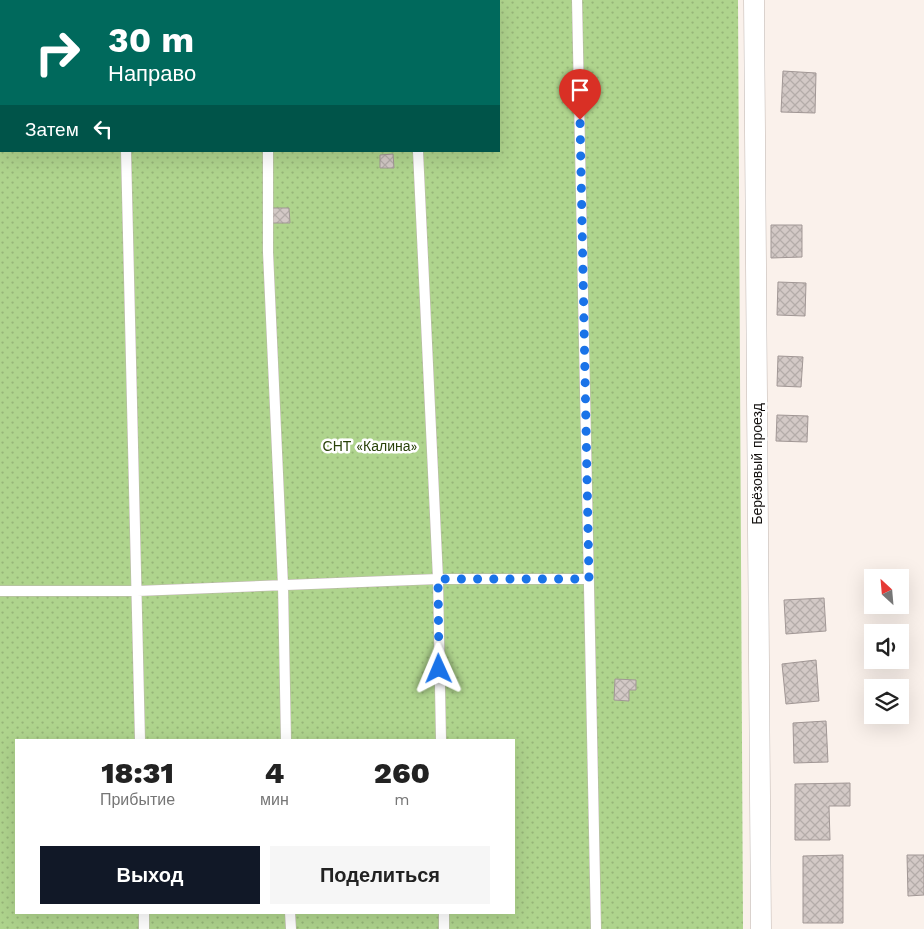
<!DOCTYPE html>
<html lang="ru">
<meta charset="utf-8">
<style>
body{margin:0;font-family:"Work Sans",sans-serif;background:#f6f6f6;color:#222;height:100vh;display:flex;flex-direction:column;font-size:19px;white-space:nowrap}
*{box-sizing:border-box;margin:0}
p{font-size:16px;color:#767676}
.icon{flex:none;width:28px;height:28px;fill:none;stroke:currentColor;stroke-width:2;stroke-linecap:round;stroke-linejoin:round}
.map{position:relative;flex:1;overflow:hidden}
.details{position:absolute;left:15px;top:739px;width:500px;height:175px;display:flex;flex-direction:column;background:#fff;border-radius:0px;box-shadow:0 5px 20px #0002}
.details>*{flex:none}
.guide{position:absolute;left:0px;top:0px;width:500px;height:152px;box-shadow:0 5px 20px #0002;background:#00695c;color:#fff;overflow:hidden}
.needle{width:32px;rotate:334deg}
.tools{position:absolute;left:864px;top:569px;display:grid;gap:10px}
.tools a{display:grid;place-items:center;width:45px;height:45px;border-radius:0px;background:#fff;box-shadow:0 5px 20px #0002;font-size:25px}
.pin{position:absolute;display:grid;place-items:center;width:42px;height:42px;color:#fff;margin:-51px -21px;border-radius:50% 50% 50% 0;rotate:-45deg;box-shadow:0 0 5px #0007}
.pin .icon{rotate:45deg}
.me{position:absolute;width:55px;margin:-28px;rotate:359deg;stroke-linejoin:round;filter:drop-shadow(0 0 4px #0008)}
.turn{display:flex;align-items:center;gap:18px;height:105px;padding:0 25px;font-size:22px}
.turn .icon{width:65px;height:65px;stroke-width:2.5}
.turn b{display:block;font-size:35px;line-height:42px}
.then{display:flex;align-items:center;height:48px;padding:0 25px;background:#0003;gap:10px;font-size:19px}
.eta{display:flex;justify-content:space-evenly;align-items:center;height:85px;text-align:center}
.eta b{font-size:30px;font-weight:800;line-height:35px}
.cta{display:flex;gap:10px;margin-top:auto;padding:10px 25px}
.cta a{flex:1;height:58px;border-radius:0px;background:#111827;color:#fff;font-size:20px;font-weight:800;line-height:58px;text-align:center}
.cta a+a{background:#f6f6f6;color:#222}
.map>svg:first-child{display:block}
.garden{fill:url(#garden-dots);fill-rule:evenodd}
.building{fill:url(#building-cross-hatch);stroke:#a19795}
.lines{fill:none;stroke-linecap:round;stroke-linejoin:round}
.lane-casing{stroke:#bfb6b1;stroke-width:11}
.street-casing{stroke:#bfb6b1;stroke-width:21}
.lane{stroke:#fff;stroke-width:10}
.street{stroke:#fff;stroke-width:20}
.route{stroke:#1a73e8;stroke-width:9;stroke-dasharray:0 16.2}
.labels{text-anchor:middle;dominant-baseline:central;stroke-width:5;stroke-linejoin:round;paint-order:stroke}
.park-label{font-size:14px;fill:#2a420a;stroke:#fff}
.street-label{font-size:14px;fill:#14110f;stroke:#fff}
</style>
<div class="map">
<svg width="924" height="929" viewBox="0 0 924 929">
<defs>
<pattern id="garden-dots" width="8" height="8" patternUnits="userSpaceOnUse" patternTransform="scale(1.25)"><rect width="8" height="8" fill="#afd48d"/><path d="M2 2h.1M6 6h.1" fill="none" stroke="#96b578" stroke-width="1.8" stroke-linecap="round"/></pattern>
<pattern id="building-cross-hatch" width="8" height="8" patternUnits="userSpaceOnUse" patternTransform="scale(1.25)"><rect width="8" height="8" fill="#d3c9c6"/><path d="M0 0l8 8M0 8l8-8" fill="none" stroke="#b4aca9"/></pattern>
</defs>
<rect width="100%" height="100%" fill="#faf1eb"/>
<path class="garden" d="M0,0H738L743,929H0ZM1,1H499V151H1ZM16,740H514V912H16Z"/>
<path class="building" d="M783,71L816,73L815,113L781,112Z
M393,154L394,168H380V155Z
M271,208H289L290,223H271Z
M771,225H802V257L771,258Z
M778,282L806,283L805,316L777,315Z
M778,356L803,357L801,387L777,386Z
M777,415L808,416L807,442L776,441Z
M824,598L826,631L786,634L784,600Z
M816,660L819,701L786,704L782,664Z
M615,679L636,680V690H629V701L614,700Z
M826,721L828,762L794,763L793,723Z
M850,783V806H829L830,840H795V784Z
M843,855V923H803V856Z
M907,855H924V895L908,896Z"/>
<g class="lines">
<g class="lane-casing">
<path id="lane" d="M268,0V1
M412,0V1
M577,0L596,929
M126,151L140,740
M268,151V252L283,585L286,740
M418,151L438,579L441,740
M0,591H137L438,579H589
M144,912V929
M290,912L291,929
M444,912V929"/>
</g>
<g class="street-casing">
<path id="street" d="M754,0L761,929"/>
</g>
<use href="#lane" class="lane"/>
<use href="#street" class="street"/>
</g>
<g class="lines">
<path class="route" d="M439,669L438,579H589L580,120"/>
</g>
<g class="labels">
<g class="park-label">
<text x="370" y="446">СНТ «Калина»</text>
</g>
<g class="street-label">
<text transform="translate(757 464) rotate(-90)">Берёзовый проезд</text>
</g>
</g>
</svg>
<div class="tools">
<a><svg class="needle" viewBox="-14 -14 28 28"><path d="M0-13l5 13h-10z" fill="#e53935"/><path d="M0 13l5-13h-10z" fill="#767676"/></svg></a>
<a><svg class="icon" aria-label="sound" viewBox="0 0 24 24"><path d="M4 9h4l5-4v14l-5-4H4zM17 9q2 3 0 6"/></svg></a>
<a><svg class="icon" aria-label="layers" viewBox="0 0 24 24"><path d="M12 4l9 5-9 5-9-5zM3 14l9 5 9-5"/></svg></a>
</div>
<div class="pin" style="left:580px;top:120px;background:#d93025"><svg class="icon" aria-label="arrive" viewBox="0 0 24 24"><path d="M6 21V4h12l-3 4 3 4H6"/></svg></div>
<svg class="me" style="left:439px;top:669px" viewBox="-20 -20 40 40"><path d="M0-17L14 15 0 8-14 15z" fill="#1a73e8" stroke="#fff" stroke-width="4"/></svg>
<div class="guide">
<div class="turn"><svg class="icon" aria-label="right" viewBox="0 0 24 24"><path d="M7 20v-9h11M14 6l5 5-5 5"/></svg><div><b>30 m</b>Направо</div></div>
<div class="then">Затем<svg class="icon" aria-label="left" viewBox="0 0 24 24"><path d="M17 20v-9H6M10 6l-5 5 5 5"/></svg></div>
</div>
<section class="details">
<div class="eta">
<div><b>18:31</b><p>Прибытие</p></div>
<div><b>4</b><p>мин</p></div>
<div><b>260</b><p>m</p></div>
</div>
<div class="cta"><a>Выход</a><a>Поделиться</a></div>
</section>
</div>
